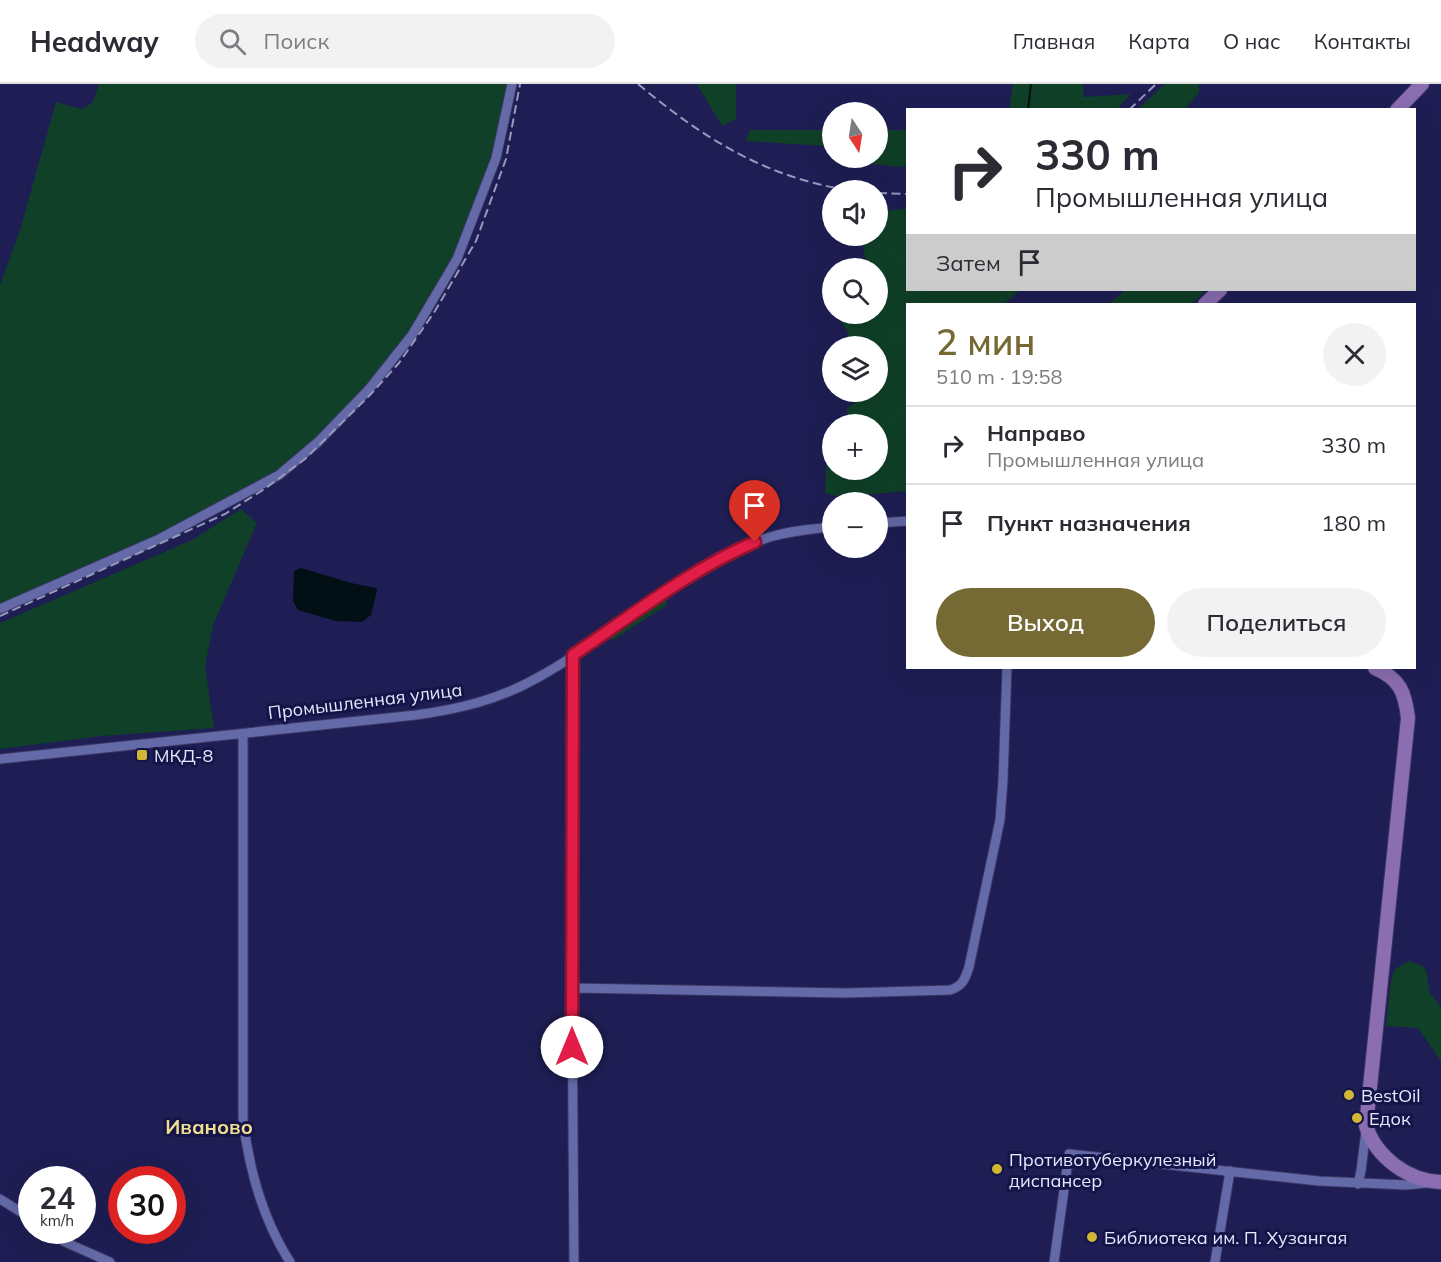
<!DOCTYPE html>
<html lang="ru">
<meta charset="utf-8">
<style>
body{margin:0;font-family:Mulish,sans-serif;background:#f2f2f3;color:#2b2b33;height:100vh;display:flex;flex-direction:column;font-size:22px;white-space:nowrap}
*{box-sizing:border-box;margin:0}
p{font-size:20px;color:#7c7c81}
.icon{flex:none;width:33px;height:33px;fill:none;stroke:currentColor;stroke-width:2;stroke-linecap:round;stroke-linejoin:round}
.map{position:relative;flex:1;overflow:hidden}
.drawer{position:absolute;left:906px;top:219px;width:510px;height:366px;display:flex;flex-direction:column;background:#fff;border-radius:0px;box-shadow:0 6px 24px #0002}
.drawer>*{flex:none}
.guide{position:absolute;left:906px;top:24px;width:510px;height:183px;border-radius:0px;box-shadow:0 6px 24px #0002;background:#fff;color:#2b2b33;overflow:hidden}
.needle{width:39px;rotate:168deg}
.buttons{position:absolute;left:822px;top:18px;display:grid;gap:12px}
.buttons a{display:grid;place-items:center;width:66px;height:66px;border-radius:50%;background:#fff;box-shadow:0 6px 24px #0002;font-size:30px}
.speed{position:absolute;left:18px;top:1082px;display:flex;gap:12px;font-size:30px;font-weight:700;text-align:center}
.speed>*{display:grid;place-content:center;width:78px;height:78px;border-radius:50%;background:#fff;box-shadow:0 6px 24px #0002;line-height:1}
.speed small{font-size:15px;font-weight:400}
.speed .limit{border:9px solid #d22;background:#fff;color:#111}
.pin{position:absolute;display:grid;place-items:center;width:51px;height:51px;color:#fff;margin:-62px -26px;border-radius:50% 50% 50% 0;rotate:-45deg;box-shadow:0 0 6px #0007}
.pin .icon{rotate:45deg}
.me{position:absolute;width:66px;margin:-33px;rotate:0deg;stroke-linejoin:round;filter:drop-shadow(0 0 4px #0008)}
.turn{display:flex;align-items:center;gap:21px;height:126px;padding:0 30px;font-size:27px}
.turn .icon{width:78px;height:78px;stroke-width:2.5}
.turn b{display:block;font-size:42px;line-height:51px}
.then{display:flex;align-items:center;height:57px;padding:0 30px;background:#0003;gap:12px;font-size:22px}
.round{display:grid;place-items:center;flex:none;width:63px;height:63px;border-radius:32px;background:#f2f2f3}
.headline{display:flex;align-items:center;justify-content:space-between;height:102px;padding:0 30px}
h1{font-size:36px;font-weight:600;line-height:45px;color:#766a34}
.button{display:flex;gap:12px;margin-top:auto;padding:12px 30px}
.button a{flex:1;height:69px;border-radius:36px;background:#766a34;color:#fff;font-size:24px;font-weight:600;line-height:69px;text-align:center}
.button a+a{background:#f2f2f3;color:#2b2b33}
ul{padding:0;list-style:none}
li{display:flex;align-items:center;gap:18px;height:78px;padding:0 30px;border-top:2px solid #e1e1e2}
li div{flex:1}
li b{display:block;font-size:22px}
li em{font-style:normal}
header{display:flex;align-items:center;gap:36px;box-sizing:border-box;height:84px;padding:0 30px;background:#fff;border-bottom:2px solid #e1e1e2}
header strong{font-size:28px}
nav{display:flex;gap:33px;margin-inline-start:auto;font-size:21px}
.search{width:420px;height:54px;background:#f2f2f3;display:flex;align-items:center;gap:15px;box-sizing:border-box;padding:0 21px;border-radius:33px;color:#7c7c81;font-size:22px}
.map>svg:first-child{display:block}
.green{fill:#104028}
.water{fill:#021015}
.lines{fill:none;stroke-linecap:round;stroke-linejoin:round}
.stream{stroke:#021015;stroke-width:2}
.street-casing{stroke:#3a3563;stroke-width:11}
.secondary-casing{stroke:#3a3563;stroke-width:16}
.street{stroke:#636aa7;stroke-width:9}
.secondary{stroke:#8b6eb2;stroke-width:14}
.rail{stroke:#9799bb;stroke-width:2;stroke-dasharray:9 4.5;stroke-linecap:butt}
.route-casing{stroke:#92132f;stroke-width:15}
.route{stroke:#e11d48;stroke-width:10}
.poi-dot{fill:#d1b736;stroke:#151448;stroke-width:2}
.labels{text-anchor:middle;dominant-baseline:central;stroke-width:6;stroke-linejoin:round;paint-order:stroke}
.street-label{font-size:18px;fill:#e4e8fd;stroke:#151448}
.poi-label{font-size:18px;fill:#e4e8fd;stroke:#151448;text-anchor:start}
.neighbourhood-label{font-size:20px;font-weight:bold;fill:#efde8f;stroke:#151448}
</style>
<header>
<strong>Headway</strong>
<div class="search"><svg class="icon" aria-label="search" viewBox="0 0 24 24"><circle cx="10" cy="10" r="6"/><path d="M15 15l6 6"/></svg>Поиск</div>
<nav><a>Главная</a><a>Карта</a><a>О нас</a><a>Контакты</a></nav>
</header>
<div class="map">
<svg width="1441" height="1178" viewBox="0 0 1441 1178">
<rect width="100%" height="100%" fill="#1e1e54"/>
<path class="green" d="M99,0H512L496,74L457,175L412,251L370,304L279,391L159,455L0,525V201L20,146L56,18L82,25L93,18Z
M697,0H736V35L722,42Z
M1013,0H1083L1084,13L1131,10L1117,25H1009Z
M1165,0H1199V9L1185,25H1138Z
M750,46H832V73L824,62L746,57Z
M878,46H907V81L901,83L835,76L833,74H878Z
M907,125L908,206H1020L1004,220H908L907,407L839,413L825,409L826,381L832,379V386H878V340H848L847,324L863,314L860,308H878V262H847L848,248L836,230H878V184H862L867,180L860,152H878V142L890,126Z
M1125,206H1206L1192,220H1109Z
M241,425L257,439L213,541L205,582L214,644L102,652L0,665V539L192,456Z
M666,516L667,521L613,556L611,554L612,550L662,517Z
M1409,877L1421,881L1426,886L1430,909L1441,923V977L1418,944L1386,942L1391,896L1395,885Z"/>
<path class="water" d="M301,484L351,499L376,504L377,506L371,531L362,538L336,537L298,526L293,517L294,487Z"/>
<g class="lines">
<path class="stream" d="M1028,26L1031,0"/>
<g class="street-casing">
<path id="street" d="M878,439L908,437
M0,525L159,455L279,391L318,358L370,304L412,251L457,175L496,74L512,0
M574,571L572,904L574,1178
M243,650V1035C249,1086 262,1134 290,1178
M0,675L416,631C459,625 498,616 537,594C616,551 682,480 770,453C790,447 811,445 832,443
M572,904L846,909L950,906C963,902 965,895 969,883L1000,736L1003,696L1007,584
M1358,1100L1361,1087L1366,1046
M0,1115L32,1135
M48,1146L65,1158L110,1178
M1054,1178L1069,1070L1319,1097L1406,1101L1427,1099
M1215,1178L1230,1087"/>
</g>
<g class="secondary-casing">
<path id="secondary" d="M1397,26L1422,0
M1205,220L1220,206
M1375,584C1400,595 1405,608 1408,634L1366,1042C1376,1073 1408,1097 1441,1098"/>
</g>
<use href="#street" class="street"/>
<use href="#secondary" class="secondary"/>
<path class="rail" d="M638,0C703,54 763,92 847,106
M1129,26L1156,0
M878,109L908,110
M0,532L225,430L266,404L305,375L370,311L399,279L435,227L476,157L506,75L520,0"/>
</g>
<g class="lines">
<g class="route-casing">
<path id="route" d="M572,963L573,571C633,531 689,486 755,458"/>
</g>
<use href="#route" class="route"/>
</g>
<g class="poi-dot">
<rect x="136" y="665" width="12" height="12" rx="3"/>
<circle cx="1349" cy="1011" r="6"/>
<circle cx="1357" cy="1034" r="6"/>
<circle cx="997" cy="1085" r="6"/>
<circle cx="1092" cy="1153" r="6"/>
</g>
<g class="labels">
<g class="street-label">
<text transform="translate(365 617) rotate(-7)">Промышленная улица</text>
</g>
<g class="poi-label">
<text x="154" y="671">МКД-8</text>
<text x="1361" y="1011">BestOil</text>
<text x="1369" y="1034">Едок</text>
<text x="1009" y="1075">Противотуберкулезный<tspan x="1009" dy="21">диспансер</tspan></text>
<text x="1104" y="1153">Библиотека им. П. Хузангая</text>
</g>
<g class="neighbourhood-label">
<text x="209" y="1042">Иваново</text>
</g>
</g>
</svg>
<div class="buttons">
<a><svg class="needle" viewBox="-14 -14 28 28"><path d="M0-13l5 13h-10z" fill="#e53935"/><path d="M0 13l5-13h-10z" fill="#7c7c81"/></svg></a>
<a><svg class="icon" aria-label="sound" viewBox="0 0 24 24"><path d="M4 9h4l5-4v14l-5-4H4zM17 9q2 3 0 6"/></svg></a>
<a><svg class="icon" aria-label="search" viewBox="0 0 24 24"><circle cx="10" cy="10" r="6"/><path d="M15 15l6 6"/></svg></a>
<a><svg class="icon" aria-label="layers" viewBox="0 0 24 24"><path d="M12 4l9 5-9 5-9-5zM3 14l9 5 9-5"/></svg></a>
<a>+</a>
<a>−</a>
</div>
<div class="speed"><div>24<small>km/h</small></div><div class="limit">30</div></div>
<div class="pin" style="left:755px;top:458px;background:#d93025"><svg class="icon" aria-label="arrive" viewBox="0 0 24 24"><path d="M6 21V4h12l-3 4 3 4H6"/></svg></div>
<svg class="me" style="left:572px;top:963px" viewBox="-20 -20 40 40"><circle r="19" fill="#fff"/><path d="M0-13L10 11 0 6-10 11z" fill="#e11d48"/></svg>
<div class="guide">
<div class="turn"><svg class="icon" aria-label="right" viewBox="0 0 24 24"><path d="M7 20v-9h11M14 6l5 5-5 5"/></svg><div><b>330 m</b>Промышленная улица</div></div>
<div class="then">Затем<svg class="icon" aria-label="arrive" viewBox="0 0 24 24"><path d="M6 21V4h12l-3 4 3 4H6"/></svg></div>
</div>
<section class="drawer">
<div class="headline"><div><h1>2 мин</h1><p>510 m · 19:58</p></div><a class="round"><svg class="icon" aria-label="close" viewBox="0 0 24 24"><path d="M6 6l12 12M18 6L6 18"/></svg></a></div>
<ul>
<li><svg class="icon" aria-label="right" viewBox="0 0 24 24"><path d="M7 20v-9h11M14 6l5 5-5 5"/></svg><div><b>Направо</b><p>Промышленная улица</p></div><em>330 m</em></li>
<li><svg class="icon" aria-label="arrive" viewBox="0 0 24 24"><path d="M6 21V4h12l-3 4 3 4H6"/></svg><div><b>Пункт назначения</b></div><em>180 m</em></li>
</ul>
<div class="button"><a>Выход</a><a>Поделиться</a></div>
</section>
</div>
